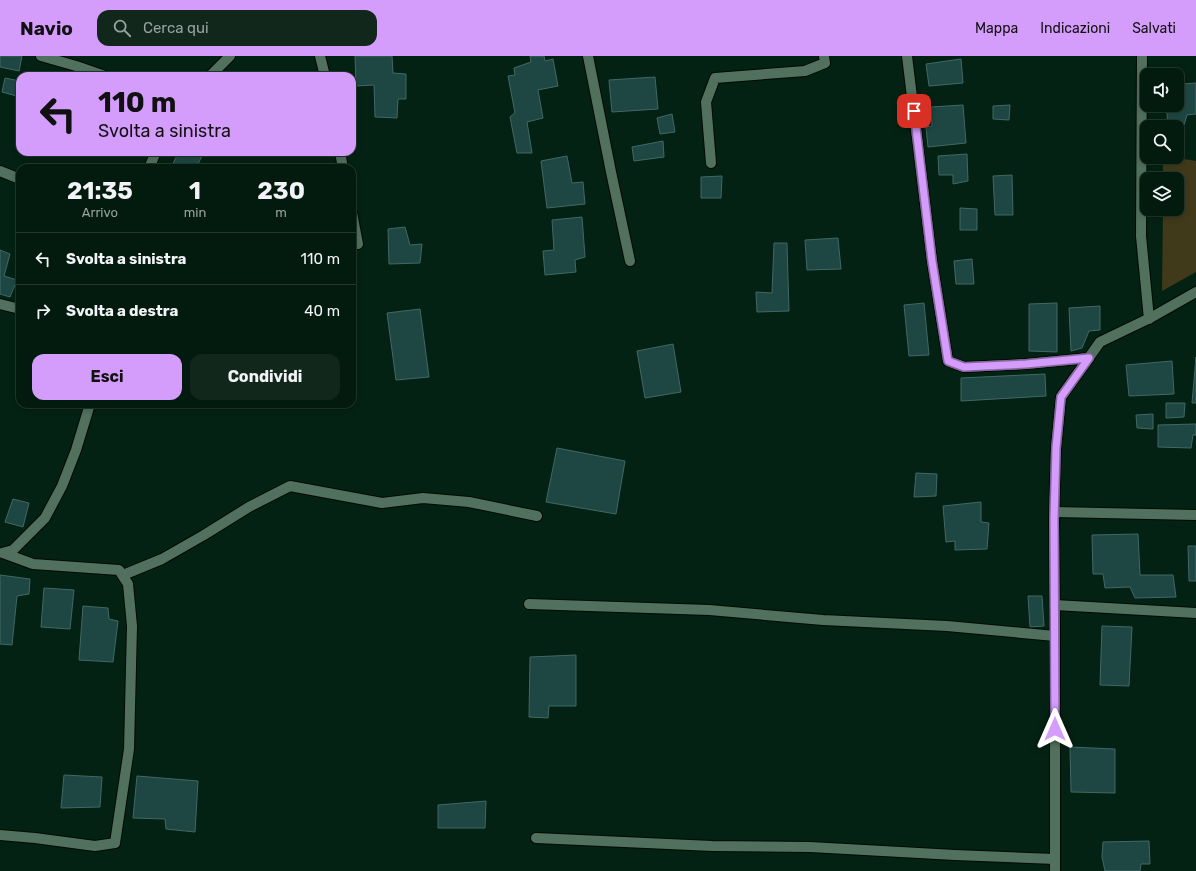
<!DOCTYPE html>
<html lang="it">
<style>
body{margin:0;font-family:Rubik,sans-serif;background:#11271c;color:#f1f3f6;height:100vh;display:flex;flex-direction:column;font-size:15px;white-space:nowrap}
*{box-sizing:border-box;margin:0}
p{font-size:13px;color:#97a19e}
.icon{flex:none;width:22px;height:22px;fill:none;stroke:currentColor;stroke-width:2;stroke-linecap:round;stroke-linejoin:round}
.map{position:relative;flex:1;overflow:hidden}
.sheet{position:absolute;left:16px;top:108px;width:340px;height:244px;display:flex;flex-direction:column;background:#031a0e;border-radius:12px;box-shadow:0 2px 6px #0003,0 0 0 1px #24382e}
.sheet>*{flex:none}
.top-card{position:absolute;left:16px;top:16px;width:340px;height:84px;border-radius:12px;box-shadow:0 2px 6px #0003,0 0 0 1px #24382e;background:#d49cfb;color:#111;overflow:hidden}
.controls{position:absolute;left:1140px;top:12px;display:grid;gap:8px}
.controls a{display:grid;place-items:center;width:44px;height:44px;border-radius:8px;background:#031a0e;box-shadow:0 2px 6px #0003,0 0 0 1px #24382e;font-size:20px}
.pin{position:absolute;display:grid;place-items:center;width:34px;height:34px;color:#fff;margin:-17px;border-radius:8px;box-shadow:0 2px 6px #0006}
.me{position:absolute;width:44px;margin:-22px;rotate:0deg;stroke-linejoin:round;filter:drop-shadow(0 0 3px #0008)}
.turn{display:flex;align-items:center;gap:14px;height:84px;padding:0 16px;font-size:18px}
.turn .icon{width:52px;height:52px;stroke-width:2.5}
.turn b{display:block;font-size:28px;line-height:34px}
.eta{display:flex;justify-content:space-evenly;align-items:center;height:68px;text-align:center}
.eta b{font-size:24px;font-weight:700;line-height:28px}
.primary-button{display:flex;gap:8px;margin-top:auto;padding:8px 16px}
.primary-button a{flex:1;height:46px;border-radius:12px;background:#d49cfb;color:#111;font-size:16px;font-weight:700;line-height:46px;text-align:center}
.primary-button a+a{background:#11271c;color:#f1f3f6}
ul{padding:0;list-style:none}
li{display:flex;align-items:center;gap:12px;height:52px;padding:0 16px;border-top:1px solid #24382e}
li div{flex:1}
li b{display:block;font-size:15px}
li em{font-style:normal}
header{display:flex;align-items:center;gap:24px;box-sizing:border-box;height:56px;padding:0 20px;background:#d49cfb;color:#111}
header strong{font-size:19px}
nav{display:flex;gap:22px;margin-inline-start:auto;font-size:14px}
.search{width:280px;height:36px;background:#11271c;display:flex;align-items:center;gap:10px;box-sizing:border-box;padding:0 14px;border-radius:12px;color:#97a19e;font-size:15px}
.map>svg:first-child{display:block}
.green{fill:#403a1b}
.building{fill:#1e4743;stroke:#406965}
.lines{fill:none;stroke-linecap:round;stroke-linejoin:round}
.lane-casing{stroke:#000a03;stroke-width:12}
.street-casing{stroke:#000a03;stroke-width:12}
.lane{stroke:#51705e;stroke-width:10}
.street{stroke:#51705e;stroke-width:10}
.route-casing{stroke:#8a65a3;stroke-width:10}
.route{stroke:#d49cfb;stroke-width:7}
</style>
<header>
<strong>Navio</strong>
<div class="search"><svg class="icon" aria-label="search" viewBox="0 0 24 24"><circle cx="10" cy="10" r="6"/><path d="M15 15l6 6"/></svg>Cerca qui</div>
<nav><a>Mappa</a><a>Indicazioni</a><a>Salvati</a></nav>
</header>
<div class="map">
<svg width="1196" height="815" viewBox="0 0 1196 815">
<rect width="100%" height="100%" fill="#042213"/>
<path class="green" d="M1163,101H1171L1196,105V216L1162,235L1163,153H1177V123H1163Z"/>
<path class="building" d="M0,0H22L19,15L0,11Z
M355,0H392L393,17L406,18V43H398L397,62L375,61L374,29L356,30Z
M530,0H544L545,5L553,3L558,30L538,34L543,62L527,66L532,97H517L510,61L515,57L508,20L515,19L514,12L531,6Z
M961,3L963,27L929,30L926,8Z
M1153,15H1182L1183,28L1196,27V58L1187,59L1184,69L1168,68L1166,49H1177V19H1153Z
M655,21L658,53L612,56L609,24Z
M5,22L20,25V41L2,36Z
M963,49L966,87L928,91L926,71L932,70L931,51Z
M1010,49L1009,64L993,63V50Z
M672,58L675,76L660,78L657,62Z
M663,85L664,101L634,105L632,91Z
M179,96H204L196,112H173L171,111Z
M967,98L968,125L953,128V119H939L938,100Z
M567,100L572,127L583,126L585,148L547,152L541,105Z
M1012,119L1013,159H995L993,120Z
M722,120L721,142H701V121Z
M960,152L977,153V174H960Z
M582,161L585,201L575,204L576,216L545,219L543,195L554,194L552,164Z
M405,171L410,189L422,188L420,207L389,208L388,173Z
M838,182L841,213L807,214L805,184Z
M774,187H787L789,255L757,256L756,236L772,237Z
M0,194L10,198L4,220L17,224L10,241L0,238Z
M972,203L974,228H956L954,205Z
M924,247L929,299L909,300L904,249Z
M1057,247V296L1029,295V248Z
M1100,250V274L1089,275L1082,292L1071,295L1069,252Z
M420,253L429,321L396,324L387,257Z
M673,288L681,336L645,342L637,295Z
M1196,301V347H1192Z
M1172,305L1174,338L1129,340L1126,309Z
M1045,318L1046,340L961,345V322Z
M1166,347H1185L1184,361L1166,362Z
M1153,358V373L1137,372L1136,359Z
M1196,368V379H1193L1191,392L1158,391V369Z
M557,392L625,405L616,458L546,446Z
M916,417L937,418L936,440L914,441Z
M13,443L29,447L23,471L5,466Z
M981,446V466L989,467L987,493L955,494V485L946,486L943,450Z
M1138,478L1140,519H1173L1176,541L1135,542L1130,531L1105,532L1103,518H1093L1092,479Z
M1188,490H1196V525H1189Z
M0,519L30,523L29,538L17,540L12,589L0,588Z
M44,532L74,534L70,573L41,571Z
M1028,540H1042L1044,570L1030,571Z
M83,550L108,552L109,563L118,565L113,606L79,604Z
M1102,570L1132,571L1129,630L1100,629Z
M576,599V650H549L548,662L529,661L530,601Z
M1070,691L1115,693V737L1071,736Z
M64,719L102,721L100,751L61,752Z
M137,720L198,725L195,776L166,773L165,763L133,762Z
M486,745L485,772H438V749Z
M1149,785L1150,808H1141L1140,815H1105L1102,801L1103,786Z"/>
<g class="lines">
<g class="lane-casing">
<path id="lane" d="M41,0L76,10L105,20
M320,0L325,20
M588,0L611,116L630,205
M907,0L932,205L948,305L964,311L1026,308L1089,302
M1142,0L1141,180L1149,263
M340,96L343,112
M711,107L706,46L715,22L805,15L825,7L824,0
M0,115L20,123
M352,157L358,188
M0,248L20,253
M1055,456L1196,459
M123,519L162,503L204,479L249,451L290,430L382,447L423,442L469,446L537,460
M529,548L709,554L823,564L947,570L1055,580
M1055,549L1196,557
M536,782L712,790L810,791L955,799L1055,803"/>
</g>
<g class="street-casing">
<path id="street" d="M210,20L230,0
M149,112L156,96
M2,497L13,494L45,462L62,430L76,394L90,348
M0,779L35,782L95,790L115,787L129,693L132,570L128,528L119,514L33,508L3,497
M1055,815V560L1054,464L1056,392L1061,341L1100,286L1152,261L1196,236"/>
</g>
<use href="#lane" class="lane"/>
<use href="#street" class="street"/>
</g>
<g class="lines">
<g class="route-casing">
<path id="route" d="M914,55L932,205L948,305L964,311L1026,308L1089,302L1061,341L1056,392L1054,464L1055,673"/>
</g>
<use href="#route" class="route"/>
</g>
</svg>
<div class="controls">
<a><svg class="icon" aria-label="sound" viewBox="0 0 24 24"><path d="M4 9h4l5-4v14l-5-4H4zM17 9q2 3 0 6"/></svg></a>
<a><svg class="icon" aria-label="search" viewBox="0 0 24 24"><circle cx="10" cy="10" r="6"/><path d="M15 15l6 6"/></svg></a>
<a><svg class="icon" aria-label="layers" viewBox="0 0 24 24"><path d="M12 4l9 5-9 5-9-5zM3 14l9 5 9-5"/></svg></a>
</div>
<div class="pin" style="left:914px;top:55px;background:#d93025"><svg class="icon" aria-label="arrive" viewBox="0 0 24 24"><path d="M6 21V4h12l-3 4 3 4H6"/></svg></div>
<svg class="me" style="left:1055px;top:673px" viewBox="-20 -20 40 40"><path d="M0-17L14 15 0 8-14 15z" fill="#d49cfb" stroke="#fff" stroke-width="4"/></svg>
<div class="top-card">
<div class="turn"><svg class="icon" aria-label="left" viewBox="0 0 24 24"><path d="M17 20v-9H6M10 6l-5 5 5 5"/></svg><div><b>110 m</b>Svolta a sinistra</div></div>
</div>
<section class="sheet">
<div class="eta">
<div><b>21:35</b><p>Arrivo</p></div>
<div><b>1</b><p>min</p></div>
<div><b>230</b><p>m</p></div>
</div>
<ul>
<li><svg class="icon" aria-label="left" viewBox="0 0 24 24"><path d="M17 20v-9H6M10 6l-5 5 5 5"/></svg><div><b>Svolta a sinistra</b></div><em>110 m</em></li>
<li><svg class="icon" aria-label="right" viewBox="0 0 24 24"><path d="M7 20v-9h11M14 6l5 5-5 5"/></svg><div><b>Svolta a destra</b></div><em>40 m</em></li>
</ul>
<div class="primary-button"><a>Esci</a><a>Condividi</a></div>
</section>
</div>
